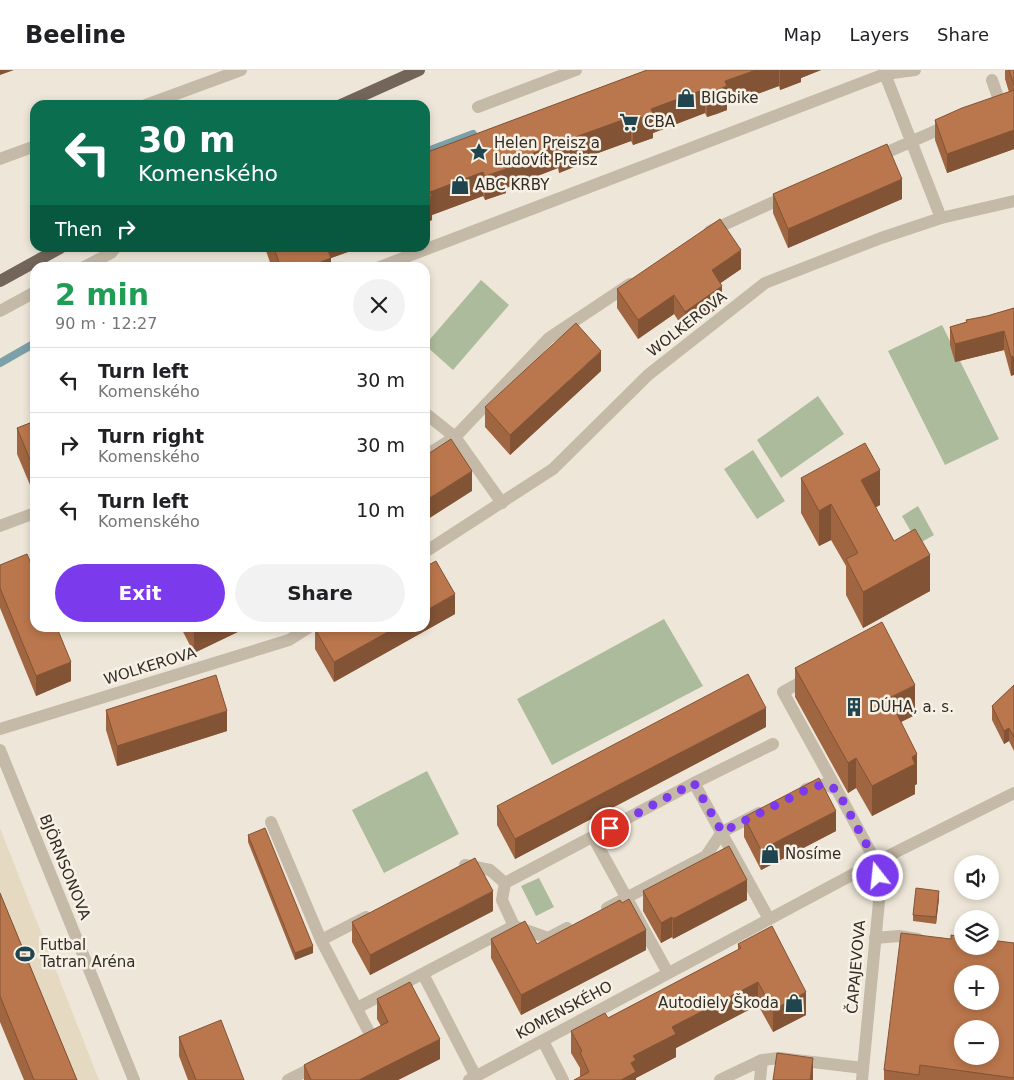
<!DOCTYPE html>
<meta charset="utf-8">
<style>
body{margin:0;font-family:"DejaVu Sans",sans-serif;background:#f2f2f2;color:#202124;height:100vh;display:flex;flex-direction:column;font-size:19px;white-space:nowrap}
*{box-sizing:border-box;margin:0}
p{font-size:16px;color:#757577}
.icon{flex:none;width:28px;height:28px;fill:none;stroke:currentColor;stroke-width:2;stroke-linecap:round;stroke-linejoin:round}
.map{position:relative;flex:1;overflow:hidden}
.side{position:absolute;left:30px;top:192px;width:400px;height:370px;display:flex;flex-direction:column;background:#fff;border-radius:15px;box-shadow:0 2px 8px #0003}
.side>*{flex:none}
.top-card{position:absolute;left:30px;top:30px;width:400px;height:152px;border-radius:15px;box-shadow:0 2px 8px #0003;background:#0b6e4f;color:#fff;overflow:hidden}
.controls{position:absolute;left:954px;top:785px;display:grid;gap:10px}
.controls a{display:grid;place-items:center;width:45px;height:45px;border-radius:50%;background:#fff;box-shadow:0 2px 8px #0003;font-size:25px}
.pin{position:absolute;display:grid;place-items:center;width:42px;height:42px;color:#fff;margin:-21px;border:2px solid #fff;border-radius:50%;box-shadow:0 1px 5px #0007}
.me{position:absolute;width:55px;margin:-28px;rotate:344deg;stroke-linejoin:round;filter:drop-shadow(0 0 4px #0008)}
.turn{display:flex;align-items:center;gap:18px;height:105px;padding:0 25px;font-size:22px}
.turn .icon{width:65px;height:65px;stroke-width:2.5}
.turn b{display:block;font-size:35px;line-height:42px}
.then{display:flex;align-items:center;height:48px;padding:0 25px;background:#0003;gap:10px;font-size:19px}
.round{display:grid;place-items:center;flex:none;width:52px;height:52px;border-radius:26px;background:#f2f2f2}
.headline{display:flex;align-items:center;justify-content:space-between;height:85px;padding:0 25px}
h1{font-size:30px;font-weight:700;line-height:38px;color:#1e9e55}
.cta{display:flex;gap:10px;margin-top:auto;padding:10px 25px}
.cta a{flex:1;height:58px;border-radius:30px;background:#7c3aed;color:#fff;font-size:20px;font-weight:700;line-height:58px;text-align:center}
.cta a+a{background:#f2f2f2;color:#202124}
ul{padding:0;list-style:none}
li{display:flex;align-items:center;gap:15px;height:65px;padding:0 25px;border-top:1px solid #e0e0e0}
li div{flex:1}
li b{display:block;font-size:19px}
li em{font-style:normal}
header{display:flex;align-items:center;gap:30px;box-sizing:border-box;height:70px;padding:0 25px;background:#fff;border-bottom:1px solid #e0e0e0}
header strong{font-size:24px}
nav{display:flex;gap:28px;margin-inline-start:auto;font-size:18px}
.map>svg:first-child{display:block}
.green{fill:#acbb9b}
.plaza{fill:#e5dac1}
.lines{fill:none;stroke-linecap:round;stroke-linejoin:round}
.stream{stroke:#7ba0a8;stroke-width:8}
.service{stroke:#c5b9a7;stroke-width:12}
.minor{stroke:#c5b9a7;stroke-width:12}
.primary{stroke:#736559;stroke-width:12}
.wall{fill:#a06541}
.shaded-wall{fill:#825335}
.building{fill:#ba764c;stroke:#825335;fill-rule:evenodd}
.route{stroke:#7c3aed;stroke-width:9;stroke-dasharray:0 16.2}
.labels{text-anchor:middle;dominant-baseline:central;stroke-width:5;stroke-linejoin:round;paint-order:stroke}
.poi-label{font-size:15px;fill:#322c26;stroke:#f7f1e5;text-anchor:start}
.street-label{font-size:15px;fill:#322c26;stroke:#f7f1e5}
</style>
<header>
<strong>Beeline</strong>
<nav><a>Map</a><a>Layers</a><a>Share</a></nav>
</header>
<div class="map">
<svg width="1014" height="1010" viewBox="0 0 1014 1010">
<rect width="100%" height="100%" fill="#eee7d9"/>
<path class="green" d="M481,210L509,235L453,300L425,275Z
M942,255L999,369L945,395L888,281Z
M818,326L844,364L781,408L757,370Z
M753,380L785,431L757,449L724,399Z
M918,436L934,465L918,474L902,446Z
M664,549L703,616L552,695L517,629Z
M427,701L459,764L384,803L352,740Z
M539,808L554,837L536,846L521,816Z"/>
<path class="plaza" d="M0,758L99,1010H67L0,848Z"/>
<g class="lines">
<path class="stream" d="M425,82L473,64
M170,198L171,197
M0,293L35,273"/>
<path class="service" d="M885,4L941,148
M146,35L241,0
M478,37L576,0
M991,37L1000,33L992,10
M874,88L949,55
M0,89L35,76
M710,161L789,125
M82,198L111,183L115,178
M377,198L885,4L915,0
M0,241L35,222
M425,343L455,367L502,433
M425,386L455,367L549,268L630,214
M0,456L35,443
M810,607L783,622L837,720
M694,713L769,849
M806,719L825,714L837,720L876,792
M271,752L321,870L371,966L362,971
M593,767L668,903
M465,795L490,800L505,813L694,713L773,674
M505,813L502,830L514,856
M607,838L706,786L722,762L759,743
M875,868L899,866L918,869
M321,870L366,847
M423,904L476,1007
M357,938L514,856L548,868L567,858
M543,971L563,1010
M288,1010L318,995
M720,1010L762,990L779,988L863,998
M760,1010L762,990"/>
<path class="minor" d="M425,482L553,399L648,305L765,213L881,168L941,148L1014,131
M0,659L289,570L308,558
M0,680L134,1010
M469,1010L876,792
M862,1010L880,821L876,792L1014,723"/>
<path class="primary" d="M341,35L419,0
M0,211L60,178"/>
</g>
<path class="wall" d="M647,0H821L801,8V12L780,20L779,16L727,35V40L717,44L707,47L705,43L653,63V68L633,75L631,71L579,90V95L559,103L558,98L506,118V123L485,130L483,126L432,145V150L425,153V83Z
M1005,0H1014V79L947,103L935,70V50L1009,22L1005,9Z
M773,124L902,129L788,178L773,143Z
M265,178H359L331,188V198H272Z
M741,199L720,213L722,235L685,261L674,244L638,269L617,238V219Z
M1014,238L1011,306L1004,280L955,292L950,275V257L966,252V250L987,246Z
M601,301L510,385L485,357V337Z
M35,351L33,422L17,384V358Z
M801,408L880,435L875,437L894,471L930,521L863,558L846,525V496L831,470L819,476L801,443Z
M0,495L71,611L36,626L0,538Z
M455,544L334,612L315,579V559Z
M181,558H246L194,583Z
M795,598L915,645L901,652L917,714L915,715V724L872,746L856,718L848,723L795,627Z
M1014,615V681L1009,671L1004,674L992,650V636Z
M106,640L227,661L117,696L106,660Z
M766,657L515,789L497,755V736Z
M744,747L836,761L761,800L744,767Z
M248,765L313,883L295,890L248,772Z
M643,821L747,830L673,869L672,867L661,873L643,841Z
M0,823L77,1010H24L0,952Z
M939,828L936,854L913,851V845Z
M493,841L370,905L352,872V852Z
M491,869L537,874L646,880L521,945L491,888Z
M951,869L1014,873V1010H884V1000Z
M738,874L806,945L773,962L758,935L676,978V987L636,1008V1010L580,1007V998L571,983V961L608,948L738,880Z
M377,929L440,989L398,1010H304V995L381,956L377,949Z
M179,967L244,1010H188L179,986Z"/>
<path class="shaded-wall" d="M0,0H14L0,5Z
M756,0H779V16L727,35V40L707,47V23L725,11Z
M780,0H821L801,8V12L780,20Z
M705,19V43L653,63V68L633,75V51L651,39Z
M631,47V71L579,90V95L559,103V78L578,66Z
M1014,60V79L947,103V84Z
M558,74V98L506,118V123L485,130V106L504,94Z
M483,102V126L432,145V150L425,153V129L430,122Z
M902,109V129L788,178V159Z
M323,178H359L331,188V198H306Z
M741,180V199L712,219V200Z
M722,216V235L685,261V242Z
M674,225V244L638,269V250Z
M1004,261V280L955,292V274Z
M601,281V301L510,385V365Z
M1014,286V305L1011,306V287Z
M35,396V422H33V397Z
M880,400V435L861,446V410Z
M472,401V421L425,451V431Z
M831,434V470L819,476V441Z
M930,485V521L863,558V522Z
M455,524V544L334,612V592L395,558H425V541Z
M205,558H246L194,583V563Z
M71,592V611L36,626V606Z
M915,615V645L889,658V628Z
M766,638V657L515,789V769Z
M227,641V661L117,696V676Z
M1009,658V671L1004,674V661Z
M917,684V714L915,715V724L872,746V716L912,687Z
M856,688V718L848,723V693Z
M836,741V761L761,800V780Z
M747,810V830L673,869V849Z
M493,821V841L370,905V885Z
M939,821V828L936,854V847Z
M672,847V867L661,873V853Z
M646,860V880L521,945V925Z
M313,876V883L295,890V883Z
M758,912V935L676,978V987L636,1008V1010H621L631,993L633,986L672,957Z
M806,922V945L773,962V940Z
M440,969V989L398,1010H359Z
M813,988V1010H810Z"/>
<path class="building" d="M647,0H756L725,11L727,16L717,20L707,23L705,19L651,39L653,43L633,51L631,47L578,66L579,71L559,78L558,74L504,94L506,99L485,106L483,102L430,122L432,126L425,129V83Z
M1009,0H1014V15Z
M1014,20V60L947,84L935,50L962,38Z
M887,74L902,109L788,159L773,124Z
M720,149L741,180L712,200L722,216L685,242L674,225L638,250L617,219Z
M274,178H327L331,188L306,198H281Z
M1014,238V286L1011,287L1004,261L955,274L950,257L967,252L966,250L987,246Z
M576,253L601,281L510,365L485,337Z
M35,351V396L33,397L17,358Z
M451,369L472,401L425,431V386Z
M865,373L880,400L861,410L894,471L915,459L930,485L863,522L846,489L858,483L831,434L819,441L801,408Z
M27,484L35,503V558H57L71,592L36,606L0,518V495Z
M436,491L455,524L425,541V497Z
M882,552L915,615L889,628L917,684L912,687L915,694L872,716L856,688L848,693L795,598Z
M191,558H205L194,563Z
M318,558H395L334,592L315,559Z
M748,604L766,638L515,769L497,736Z
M216,605L227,641L117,676L106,640Z
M1014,615V667L1009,658L1004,661L992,636Z
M819,708L836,741L761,780L744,747Z
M265,758L313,876L295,883L248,765Z
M729,776L747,810L673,849L672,847L661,853L643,821Z
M475,788L493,821L370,885L352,852Z
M916,818L939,821L936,847L913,845Z
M0,823L77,1010H34L0,926Z
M629,829L646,860L521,925L491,869L525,851L537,874L620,830L622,833Z
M772,856L806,922L773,940L758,912L672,957L676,964L633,986L636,990L631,993L636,1002L621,1010H574L589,1002L580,982L582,981L571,961L605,943L608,948L741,878L738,874Z
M901,863L951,869V865L962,867V876H990V870L1014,873V1008L920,995L919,1005L884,1000ZM962,904H990V931H962ZM962,959H990V986H962Z
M410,912L440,969L359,1010H311L304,995L388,952L377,929Z
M221,950L244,1010H196L179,967Z
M777,983L813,988L810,1010H773Z"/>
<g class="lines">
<path class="route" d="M610,758L694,713L722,762L810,718L825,714L837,720L876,792L878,806"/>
</g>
<defs>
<g id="shop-bare" transform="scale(1.5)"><path d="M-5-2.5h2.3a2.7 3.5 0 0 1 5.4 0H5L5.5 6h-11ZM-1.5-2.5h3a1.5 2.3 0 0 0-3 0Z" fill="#20454f" stroke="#f7f1e5" stroke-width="2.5" paint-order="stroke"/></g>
<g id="supermarket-bare" transform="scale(1.5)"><path d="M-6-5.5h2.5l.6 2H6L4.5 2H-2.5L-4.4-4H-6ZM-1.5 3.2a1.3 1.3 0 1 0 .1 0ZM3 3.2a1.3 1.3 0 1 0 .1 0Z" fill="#20454f" stroke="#f7f1e5" stroke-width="2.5" paint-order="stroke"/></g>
<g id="sight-bare" transform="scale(1.5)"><path d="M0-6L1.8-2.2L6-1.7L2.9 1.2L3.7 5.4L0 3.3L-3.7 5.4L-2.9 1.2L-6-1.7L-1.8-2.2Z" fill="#20454f" stroke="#f7f1e5" stroke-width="2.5" paint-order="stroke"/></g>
<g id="building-bare" transform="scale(1.5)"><path d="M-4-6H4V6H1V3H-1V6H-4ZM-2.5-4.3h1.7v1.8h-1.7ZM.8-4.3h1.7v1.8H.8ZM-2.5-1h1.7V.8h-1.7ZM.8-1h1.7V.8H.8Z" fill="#20454f" stroke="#f7f1e5" stroke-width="2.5" paint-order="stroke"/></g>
<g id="stadium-bare" transform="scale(1.5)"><path d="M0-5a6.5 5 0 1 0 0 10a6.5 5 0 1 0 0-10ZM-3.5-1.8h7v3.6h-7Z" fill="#20454f" stroke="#f7f1e5" stroke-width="2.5" paint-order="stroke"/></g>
</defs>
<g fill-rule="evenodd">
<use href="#shop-bare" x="686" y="28"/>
<use href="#supermarket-bare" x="629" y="52"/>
<use href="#sight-bare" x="479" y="82"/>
<use href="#shop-bare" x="460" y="115"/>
<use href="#building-bare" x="854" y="637"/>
<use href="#shop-bare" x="770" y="784"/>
<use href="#stadium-bare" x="25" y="884"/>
<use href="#shop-bare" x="794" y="933"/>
</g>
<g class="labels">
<g class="poi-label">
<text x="701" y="28">BIGbike</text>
<text x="644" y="52">CBA</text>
<text x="494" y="73">Helen Preisz a<tspan x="494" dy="17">Ludovít Preisz</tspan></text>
<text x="475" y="115">ABC KRBY</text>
<text x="869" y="637">DÚHA, a. s.</text>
<text x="785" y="784">Nosíme</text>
<text x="40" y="875">Futbal<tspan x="40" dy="17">Tatran Aréna</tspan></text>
<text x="779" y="933" text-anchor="end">Autodiely Škoda</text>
</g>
<g class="street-label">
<text transform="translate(687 254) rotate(-38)">WOLKEROVA</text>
<text transform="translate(150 596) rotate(-17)">WOLKEROVA</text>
<text transform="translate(65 797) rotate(68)">BJÖRNSONOVA</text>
<text transform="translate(856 897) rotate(-85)">ČAPAJEVOVA</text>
<text transform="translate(564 940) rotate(-28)">KOMENSKÉHO</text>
</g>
</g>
</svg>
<div class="controls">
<a><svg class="icon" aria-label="sound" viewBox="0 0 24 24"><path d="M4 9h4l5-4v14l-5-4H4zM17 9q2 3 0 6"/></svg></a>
<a><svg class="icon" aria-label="layers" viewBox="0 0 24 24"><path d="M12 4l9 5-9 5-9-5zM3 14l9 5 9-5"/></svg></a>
<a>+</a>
<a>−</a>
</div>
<div class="pin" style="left:610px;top:758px;background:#d93025"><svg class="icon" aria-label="arrive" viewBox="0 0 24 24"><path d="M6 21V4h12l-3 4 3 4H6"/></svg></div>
<svg class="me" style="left:878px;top:806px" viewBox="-20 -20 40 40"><circle r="17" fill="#7c3aed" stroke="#fff" stroke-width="3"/><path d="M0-11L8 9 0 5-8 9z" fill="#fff"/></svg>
<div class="top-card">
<div class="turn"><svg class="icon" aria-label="left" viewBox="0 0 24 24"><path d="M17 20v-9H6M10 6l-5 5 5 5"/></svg><div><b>30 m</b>Komenského</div></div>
<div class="then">Then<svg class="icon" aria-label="right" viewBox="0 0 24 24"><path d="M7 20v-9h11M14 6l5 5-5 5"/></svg></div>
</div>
<section class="side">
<div class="headline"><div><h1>2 min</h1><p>90 m · 12:27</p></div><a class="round"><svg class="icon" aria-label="close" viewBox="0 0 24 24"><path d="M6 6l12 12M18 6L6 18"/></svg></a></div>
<ul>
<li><svg class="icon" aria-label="left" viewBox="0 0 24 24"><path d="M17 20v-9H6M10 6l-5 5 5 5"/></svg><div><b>Turn left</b><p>Komenského</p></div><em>30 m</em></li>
<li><svg class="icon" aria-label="right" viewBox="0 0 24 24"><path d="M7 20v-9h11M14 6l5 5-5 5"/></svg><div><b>Turn right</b><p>Komenského</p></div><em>30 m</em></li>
<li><svg class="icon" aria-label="left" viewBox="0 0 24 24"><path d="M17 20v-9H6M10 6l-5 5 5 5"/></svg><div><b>Turn left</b><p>Komenského</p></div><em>10 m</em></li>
</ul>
<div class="cta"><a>Exit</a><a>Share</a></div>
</section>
</div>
